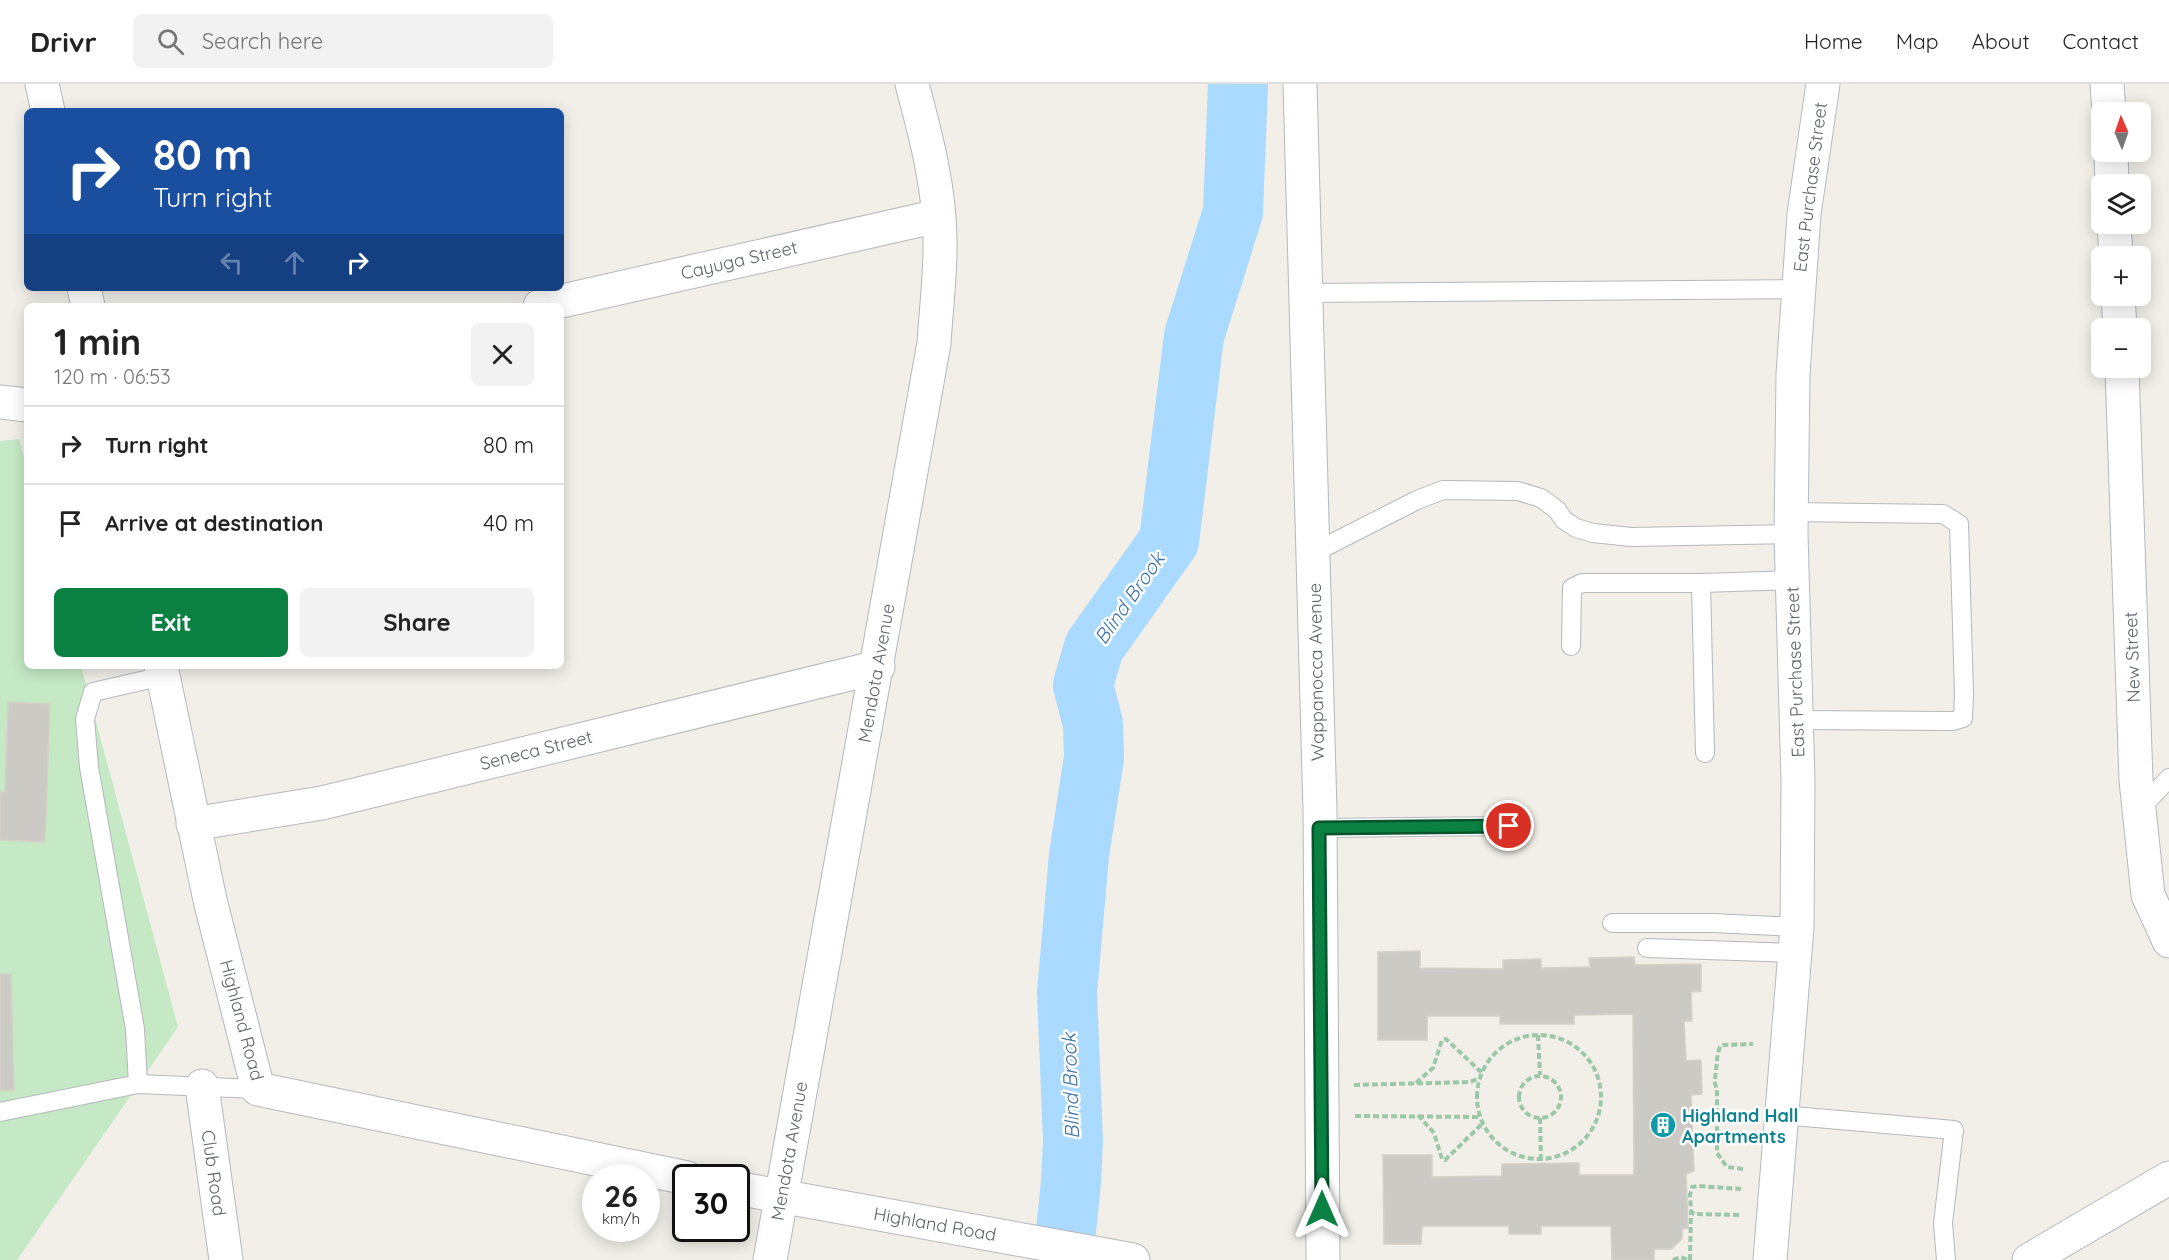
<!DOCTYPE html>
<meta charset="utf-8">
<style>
body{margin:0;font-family:Quicksand,sans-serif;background:#f2f2f2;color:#222;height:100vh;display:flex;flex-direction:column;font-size:22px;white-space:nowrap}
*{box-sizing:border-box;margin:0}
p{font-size:20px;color:#767676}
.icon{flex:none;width:33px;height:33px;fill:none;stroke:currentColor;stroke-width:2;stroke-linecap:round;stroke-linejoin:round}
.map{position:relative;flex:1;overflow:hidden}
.side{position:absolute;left:24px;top:219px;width:540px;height:366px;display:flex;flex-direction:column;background:#fff;border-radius:9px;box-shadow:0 3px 15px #0003}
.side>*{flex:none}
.banner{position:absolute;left:24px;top:24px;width:540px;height:183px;border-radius:9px;box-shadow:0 3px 15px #0003;background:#1a4fa0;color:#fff;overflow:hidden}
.needle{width:39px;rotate:358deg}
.controls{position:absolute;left:2091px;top:18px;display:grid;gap:12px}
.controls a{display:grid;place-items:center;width:60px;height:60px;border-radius:9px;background:#fff;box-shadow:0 3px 15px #0003;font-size:30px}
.speed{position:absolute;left:582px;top:1080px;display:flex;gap:12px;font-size:30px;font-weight:700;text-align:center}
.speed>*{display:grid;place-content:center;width:78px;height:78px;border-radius:50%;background:#fff;box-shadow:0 3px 15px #0003;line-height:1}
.speed small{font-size:15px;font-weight:400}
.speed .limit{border:3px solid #111;border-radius:9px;background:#fff;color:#111}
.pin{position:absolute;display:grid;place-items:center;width:51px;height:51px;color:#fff;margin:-26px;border:3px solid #fff;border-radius:50%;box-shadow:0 2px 6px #0007}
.me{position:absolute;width:66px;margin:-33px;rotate:0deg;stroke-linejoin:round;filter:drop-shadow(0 0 4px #0008)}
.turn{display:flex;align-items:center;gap:21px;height:126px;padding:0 30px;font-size:27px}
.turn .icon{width:78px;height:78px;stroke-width:2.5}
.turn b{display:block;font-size:42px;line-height:51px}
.lanes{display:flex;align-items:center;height:57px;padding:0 30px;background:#0003;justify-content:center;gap:30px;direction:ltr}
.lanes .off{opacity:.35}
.round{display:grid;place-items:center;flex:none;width:63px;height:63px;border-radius:9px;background:#f2f2f2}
.head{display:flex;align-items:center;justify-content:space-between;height:102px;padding:0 30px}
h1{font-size:36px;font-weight:700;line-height:45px}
.primary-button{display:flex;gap:12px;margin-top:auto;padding:12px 30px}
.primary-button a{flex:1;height:69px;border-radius:9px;background:#0b8043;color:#fff;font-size:24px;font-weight:700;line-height:69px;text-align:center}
.primary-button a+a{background:#f2f2f2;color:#222}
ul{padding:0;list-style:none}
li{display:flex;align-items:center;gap:18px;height:78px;padding:0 30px;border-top:2px solid #e0e0e0}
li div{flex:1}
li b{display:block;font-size:22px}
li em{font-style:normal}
header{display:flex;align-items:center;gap:36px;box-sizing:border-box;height:84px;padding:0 30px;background:#fff;border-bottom:2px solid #e0e0e0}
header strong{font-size:28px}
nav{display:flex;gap:33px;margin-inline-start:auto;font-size:21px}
.search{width:420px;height:54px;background:#f2f2f2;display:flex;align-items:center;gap:15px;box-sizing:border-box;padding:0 21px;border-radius:9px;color:#767676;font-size:22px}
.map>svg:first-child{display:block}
.green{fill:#c5e8c5}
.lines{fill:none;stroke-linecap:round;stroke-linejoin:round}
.river{stroke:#aadaff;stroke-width:60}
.building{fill:#cccac5;stroke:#d6d1c6;stroke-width:1.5}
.service-casing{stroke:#b5b8bc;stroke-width:20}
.minor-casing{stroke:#b5b8bc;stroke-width:35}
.tertiary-casing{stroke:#b5b8bc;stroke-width:35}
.secondary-casing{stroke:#b6babf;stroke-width:35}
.path{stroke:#9cc7a9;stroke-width:4;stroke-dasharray:6 3;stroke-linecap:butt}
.service{stroke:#fff;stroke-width:18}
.minor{stroke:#fff;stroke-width:33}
.tertiary{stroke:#fff;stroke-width:33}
.secondary{stroke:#fff;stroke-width:33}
.route-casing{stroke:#07532c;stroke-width:15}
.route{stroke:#0b8043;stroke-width:10}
.labels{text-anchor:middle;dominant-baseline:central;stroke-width:5;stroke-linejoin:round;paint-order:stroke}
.street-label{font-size:18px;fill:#5f6368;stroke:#fff}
.culture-label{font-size:18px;font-weight:bold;fill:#0d838f;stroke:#fff;text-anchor:start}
.water-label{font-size:20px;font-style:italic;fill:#4174aa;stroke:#fff}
</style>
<header>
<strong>Drivr</strong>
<div class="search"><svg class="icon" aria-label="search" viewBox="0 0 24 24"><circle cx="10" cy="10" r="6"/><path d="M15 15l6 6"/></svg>Search here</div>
<nav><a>Home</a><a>Map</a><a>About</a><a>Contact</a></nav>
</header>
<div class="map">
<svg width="2169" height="1176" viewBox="0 0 2169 1176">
<rect width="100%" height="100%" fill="#f1efe8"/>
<path class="green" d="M19,355L27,383V582H81L178,943L17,1176H0V357Z"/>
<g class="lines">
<path class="river" d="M1063,1176L1071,1098L1073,1056L1067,909L1079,771L1094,674L1093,640L1083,601L1094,563L1169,457L1194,252L1233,128L1238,0"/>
</g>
<path class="building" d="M8,618L50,620L45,758L0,756V708H5Z
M1420,867V884L1503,885V876L1541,875V884L1590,883L1589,874L1634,873L1635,881L1701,880V907L1691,908L1692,937H1684L1686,977L1701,976L1702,1010L1691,1011L1694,1087L1686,1090L1688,1144L1682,1145V1155L1671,1165H1654V1176H1612L1611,1142H1541V1150H1509V1142H1422L1421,1160H1384L1383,1071H1432V1093L1502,1092V1080L1579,1079V1091H1634L1633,930L1574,931V940H1500V932H1427V956H1378V868Z
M0,890H11L14,1007L0,1006Z"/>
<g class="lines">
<g class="service-casing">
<path id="service" d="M1306,209L1798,205
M1791,428L1943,430L1959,440L1964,610L1963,634L1953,637L1796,636
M1313,469L1417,416L1443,406L1518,407L1541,414L1557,426L1564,436L1576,444L1593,449L1631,453L1791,450
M1571,562L1572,504L1582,499H1701
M1705,669L1701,499L1792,496
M2139,726L2169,694
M1319,744L1509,742
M1612,839H1713L1797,843
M1647,864L1796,869
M138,1000L135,945L89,683L85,635L93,608L163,592
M0,1028L138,1000L258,1005
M1782,1031L1954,1046L1943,1139L1946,1176"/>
</g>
<g class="minor-casing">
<path id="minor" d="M1300,0L1320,727L1323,1176
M2107,0L2109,28
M2111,68L2112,100
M2114,140L2116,172
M2118,212L2120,244
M540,222L938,132
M2122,284L2136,696L2148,811L2169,857
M0,318L27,321
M193,740L322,719L878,583
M202,1002L226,1176
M770,1176L934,259C936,227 940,195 940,163C941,109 926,52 912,0"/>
</g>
<g class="tertiary-casing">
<path id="tertiary" d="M42,0L48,27
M84,204L88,222
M161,582L210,816L258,1005L687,1094
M736,1104L1133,1176
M2029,1176L2169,1094"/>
</g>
<g class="secondary-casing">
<path id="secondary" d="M1770,1176L1797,843L1798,697L1791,450L1793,290L1804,130L1823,0"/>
</g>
<path class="path" d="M1477 1013a62 62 0 1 1 124 0a62 62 0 1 1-124 0Z
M1538,951L1540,991
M1519 1013a21 21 0 1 1 42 0a21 21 0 1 1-42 0Z
M1416,999L1433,984L1442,956L1446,955L1482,989
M1354,1001L1470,998L1480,994
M1418,1031L1434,1049L1442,1075L1445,1076L1482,1040
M1355,1032L1480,1033
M1540,1034L1541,1076
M1743,1085L1727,1083L1717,1069V1005L1714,997C1718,985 1715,972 1721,961L1753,960
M1739,1131L1694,1130L1691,1127L1690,1111L1692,1103L1698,1102L1741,1105
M1673,1176L1680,1173L1688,1176
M1690,1176L1691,1128"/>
<use href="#service" class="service"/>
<use href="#minor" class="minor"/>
<use href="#tertiary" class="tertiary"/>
<use href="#secondary" class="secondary"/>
</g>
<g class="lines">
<g class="route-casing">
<path id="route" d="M1322,1125L1319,744L1509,742"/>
</g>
<use href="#route" class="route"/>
</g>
<defs>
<g id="building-disc" transform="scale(1.35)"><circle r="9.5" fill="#0f9aa8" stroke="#fff"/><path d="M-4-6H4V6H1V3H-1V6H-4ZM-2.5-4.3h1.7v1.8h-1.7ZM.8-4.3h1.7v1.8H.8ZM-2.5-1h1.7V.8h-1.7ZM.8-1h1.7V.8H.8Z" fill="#fff"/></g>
</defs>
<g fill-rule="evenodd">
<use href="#building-disc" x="1663" y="1041"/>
</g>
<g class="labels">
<g class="street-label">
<text transform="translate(1810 103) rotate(-83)">East Purchase Street</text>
<text transform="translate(739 176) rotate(-13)">Cayuga Street</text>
<text transform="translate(2132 573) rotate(-92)">New Street</text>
<text transform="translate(1316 588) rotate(-91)">Wappanocca Avenue</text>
<text transform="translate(1795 588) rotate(-92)">East Purchase Street</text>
<text transform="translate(876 589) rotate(-80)">Mendota Avenue</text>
<text transform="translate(536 666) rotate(-14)">Seneca Street</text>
<text transform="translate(242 936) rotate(75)">Highland Road</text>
<text transform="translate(789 1067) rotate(-80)">Mendota Avenue</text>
<text transform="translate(214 1089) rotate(82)">Club Road</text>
<text transform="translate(935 1140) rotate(10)">Highland Road</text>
</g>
<g class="culture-label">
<text x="1682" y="1031">Highland Hall<tspan x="1682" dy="21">Apartments</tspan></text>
</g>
<g class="water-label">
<text transform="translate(1129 514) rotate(-55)">Blind Brook</text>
<text transform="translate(1070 1002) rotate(-92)">Blind Brook</text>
</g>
</g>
</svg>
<div class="controls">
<a><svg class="needle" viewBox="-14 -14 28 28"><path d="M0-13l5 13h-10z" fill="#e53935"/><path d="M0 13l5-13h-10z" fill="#767676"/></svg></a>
<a><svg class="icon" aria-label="layers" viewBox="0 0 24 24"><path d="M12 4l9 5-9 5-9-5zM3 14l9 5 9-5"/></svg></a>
<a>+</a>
<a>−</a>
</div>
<div class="speed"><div>26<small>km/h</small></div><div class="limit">30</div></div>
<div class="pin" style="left:1509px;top:742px;background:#d93025"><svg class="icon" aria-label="arrive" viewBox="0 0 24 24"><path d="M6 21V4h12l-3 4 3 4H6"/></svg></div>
<svg class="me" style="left:1322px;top:1125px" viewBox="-20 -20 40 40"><path d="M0-17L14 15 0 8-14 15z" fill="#0b8043" stroke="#fff" stroke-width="4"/></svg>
<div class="banner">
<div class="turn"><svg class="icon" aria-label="right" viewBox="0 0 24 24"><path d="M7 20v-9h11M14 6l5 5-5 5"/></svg><div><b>80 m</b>Turn right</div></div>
<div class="lanes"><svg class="icon off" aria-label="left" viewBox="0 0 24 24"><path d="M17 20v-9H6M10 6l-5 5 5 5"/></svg><svg class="icon off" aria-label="ahead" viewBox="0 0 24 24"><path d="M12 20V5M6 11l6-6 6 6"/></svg><svg class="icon" aria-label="right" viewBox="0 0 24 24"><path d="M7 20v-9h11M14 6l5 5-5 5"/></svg></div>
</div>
<section class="side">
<div class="head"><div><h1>1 min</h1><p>120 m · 06:53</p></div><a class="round"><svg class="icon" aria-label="close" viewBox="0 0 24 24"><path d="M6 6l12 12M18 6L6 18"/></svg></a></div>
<ul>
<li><svg class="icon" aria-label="right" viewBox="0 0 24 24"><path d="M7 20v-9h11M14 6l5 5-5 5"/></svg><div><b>Turn right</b></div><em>80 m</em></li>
<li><svg class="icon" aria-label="arrive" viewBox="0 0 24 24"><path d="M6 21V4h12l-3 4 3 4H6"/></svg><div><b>Arrive at destination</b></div><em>40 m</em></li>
</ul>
<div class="primary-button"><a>Exit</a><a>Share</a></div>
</section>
</div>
